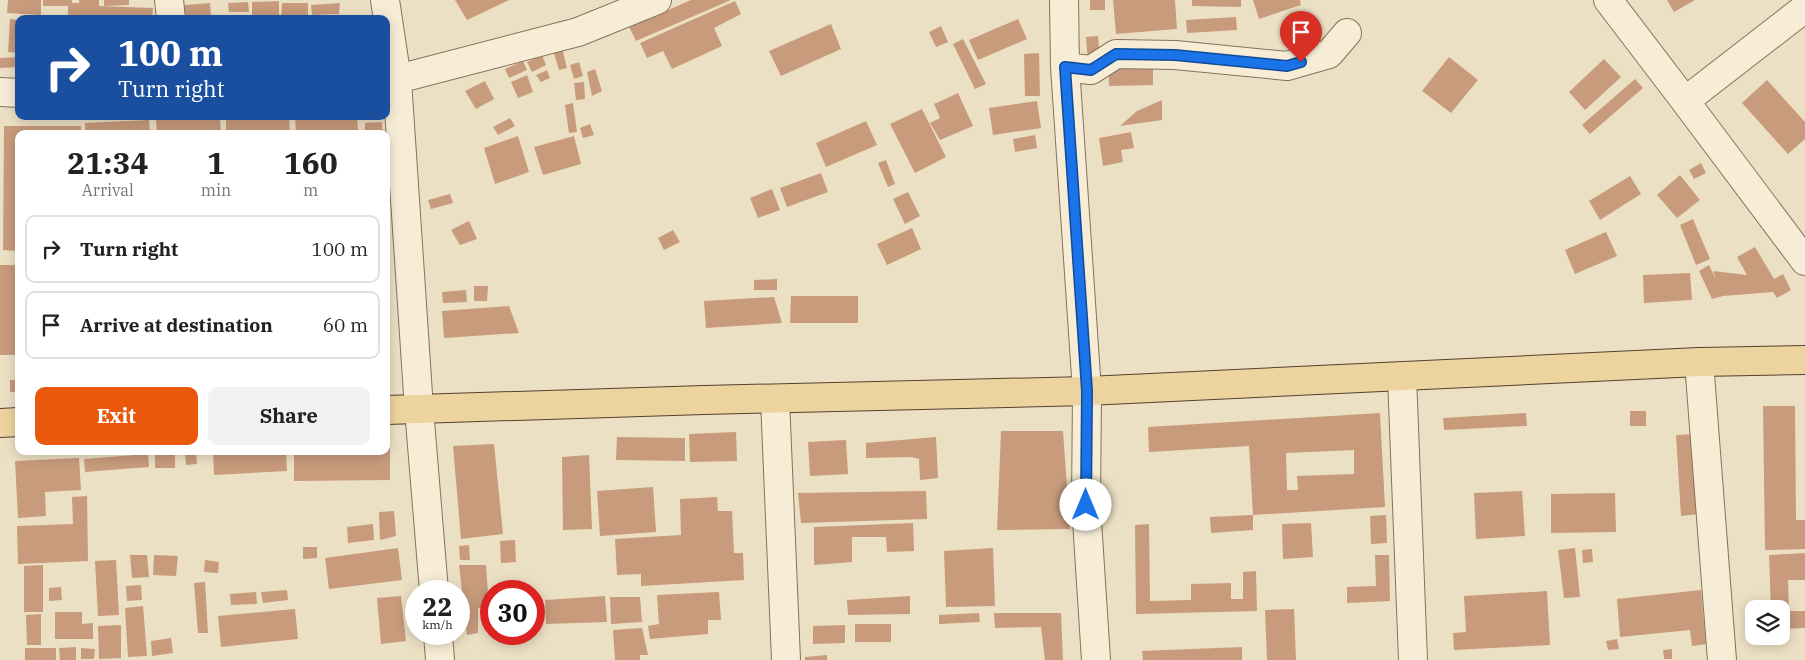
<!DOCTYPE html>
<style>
body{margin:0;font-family:"IBM Plex Serif",serif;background:#f2f2f2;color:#222;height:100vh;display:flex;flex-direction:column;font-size:19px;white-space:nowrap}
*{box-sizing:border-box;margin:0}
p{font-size:16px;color:#767676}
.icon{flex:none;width:28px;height:28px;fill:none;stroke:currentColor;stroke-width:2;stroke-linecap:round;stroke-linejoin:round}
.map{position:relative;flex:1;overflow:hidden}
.details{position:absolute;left:15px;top:130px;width:375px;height:325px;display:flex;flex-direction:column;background:#fff;border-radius:10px;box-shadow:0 2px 12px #0003}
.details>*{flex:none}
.top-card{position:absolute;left:15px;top:15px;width:375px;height:105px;border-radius:10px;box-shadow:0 2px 12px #0003;background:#1a4fa0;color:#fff;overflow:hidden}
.buttons{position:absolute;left:1745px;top:600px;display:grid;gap:10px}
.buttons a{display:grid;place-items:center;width:45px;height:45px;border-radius:10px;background:#fff;box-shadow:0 2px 12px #0003;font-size:25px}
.speed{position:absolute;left:405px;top:580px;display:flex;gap:10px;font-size:25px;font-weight:700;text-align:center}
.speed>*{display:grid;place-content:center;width:65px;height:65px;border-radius:50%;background:#fff;box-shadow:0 2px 12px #0003;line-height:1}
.speed small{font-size:12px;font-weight:400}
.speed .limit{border:8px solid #d22;background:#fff;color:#111}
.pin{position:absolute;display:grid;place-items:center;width:42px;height:42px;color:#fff;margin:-51px -21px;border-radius:50% 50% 50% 0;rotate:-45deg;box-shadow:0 0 5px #0007}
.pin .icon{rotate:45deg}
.me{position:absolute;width:55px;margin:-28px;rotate:0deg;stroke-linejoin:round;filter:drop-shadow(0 0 4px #0008)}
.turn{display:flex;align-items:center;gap:18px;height:105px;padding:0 20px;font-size:22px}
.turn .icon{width:65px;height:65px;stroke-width:2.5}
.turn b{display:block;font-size:35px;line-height:42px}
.eta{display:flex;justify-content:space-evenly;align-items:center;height:85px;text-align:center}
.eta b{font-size:30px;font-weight:700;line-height:35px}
.button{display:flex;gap:10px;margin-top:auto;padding:10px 20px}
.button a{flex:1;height:58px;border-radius:10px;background:#ea580c;color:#fff;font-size:20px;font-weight:700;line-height:58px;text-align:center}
.button a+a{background:#f2f2f2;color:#222}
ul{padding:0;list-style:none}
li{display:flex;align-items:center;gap:15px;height:68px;margin:0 10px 8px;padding:0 10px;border:2px solid #e0e0e0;border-radius:10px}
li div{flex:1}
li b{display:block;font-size:19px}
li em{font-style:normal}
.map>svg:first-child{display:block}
.building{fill:#c89b7c;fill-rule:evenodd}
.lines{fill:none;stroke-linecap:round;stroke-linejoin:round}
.minor-casing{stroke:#86725c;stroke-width:30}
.major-casing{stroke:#544030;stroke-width:30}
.minor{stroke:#f7edd7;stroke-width:28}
.major{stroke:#edd49e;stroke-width:28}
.route-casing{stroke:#114b97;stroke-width:12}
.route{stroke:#1a73e8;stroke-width:9}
</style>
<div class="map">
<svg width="1805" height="660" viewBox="0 0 1805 660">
<rect width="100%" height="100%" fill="#ece0c4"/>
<path class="building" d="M8,0H41V15L7,13Z
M43,0H72V3H79V0H99V6L153,8L152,19H68V6H43Z
M104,0H129V5L104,6Z
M455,0H509L467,20Z
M691,0H731L636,41L629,27Z
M1090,0H1105V10H1090Z
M1113,0H1175L1177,29L1116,34Z
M1192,0H1241V7L1192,6Z
M1253,0H1300L1301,5L1259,19Z
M1667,0H1695L1674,12Z
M279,1V19H252V2Z
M735,1L741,14L714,28L722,46L672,69L663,51L647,58L640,43Z
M248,2L249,12H229L228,3Z
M210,3L211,17L186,18L184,5Z
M282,3H308V19H281Z
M340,3L339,14L312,15L311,5Z
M224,15H250V19H224Z
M1236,17L1237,30L1187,33L1186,20Z
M10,19L19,20V53L8,52Z
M1018,19L1027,39L978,60L969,40Z
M831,24L841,49L781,76L769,51Z
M941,26L948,42L936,47L929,32Z
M1098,36L1100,60L1088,62L1086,37Z
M963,39L986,84L975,89L953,44Z
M562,48L567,68L559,70L553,50Z
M1039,53L1040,96H1025L1024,54Z
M542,55L546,65L532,72L527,62Z
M19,57V67L0,68V58Z
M1449,57L1478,80L1451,113L1422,91Z
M1604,59L1621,77L1585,110L1569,92Z
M523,61L527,70L509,78L505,69Z
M579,62L583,76L574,79L570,65Z
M1153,62V85L1109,86L1108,63Z
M595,69L602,91L592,96L587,72Z
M547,70L550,78L541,82L536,75Z
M527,75L533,92L518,98L511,82Z
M1635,79L1643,88L1590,134L1582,125Z
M1767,80L1805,122V139L1788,154L1742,103Z
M485,81L494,99L476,109L465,91Z
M584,82L585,99L576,100L574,83Z
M958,93L973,126L940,140L930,123L940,118L934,104Z
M1162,100V120L1120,126L1137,111Z
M1037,101L1041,128L993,135L989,108Z
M573,103L577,132L569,133L565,105Z
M922,109L946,157L915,173L890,124Z
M271,116H289L290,134H226V119Z
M295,116H357L358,131L296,134Z
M220,117L221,134H157L156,119Z
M510,118L515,126L498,135L493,127Z
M149,120L150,134H85V123Z
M866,121L877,145L826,167L816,143Z
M382,122L383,134H365V123Z
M590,124L594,135L583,138L580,128Z
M4,126H81V134H19L17,251L3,250Z
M1131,132L1134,148L1121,150L1123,162L1103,166L1099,138Z
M1035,135L1037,148L1015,152L1013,139Z
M518,136L529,172L495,184L484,148Z
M574,136L581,164L543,175L534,147Z
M886,160L895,184L888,187L878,163Z
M1701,163L1706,173L1694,179L1689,170Z
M821,173L828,192L787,207L780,188Z
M1680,175L1700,200L1677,218L1657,195Z
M1630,176L1641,194L1600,220L1589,201Z
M772,189L780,210L758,218L750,198Z
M908,192L920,216L905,224L893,199Z
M450,194L453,203L431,209L428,200Z
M1693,219L1710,259L1696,265L1680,225Z
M469,221L477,239L460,245L451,230Z
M912,228L921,249L887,265L877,244Z
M673,230L680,242L664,250L658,238Z
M1606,232L1617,256L1575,274L1565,250Z
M1755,247L1774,279L1783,274L1791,290L1777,298L1773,292L1723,296L1712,299L1699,271L1709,265L1716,280L1713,271L1747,275L1737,257Z
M0,265H18L19,355H0Z
M1690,273L1692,300L1644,303L1643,275Z
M777,279V290H754V280Z
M474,286H488L487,301H474Z
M466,290L467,302L443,303L442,292Z
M791,296H858V323H790Z
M774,297L782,323L706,328L704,301Z
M509,306L519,333L444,338L442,311Z
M10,380H19V392H10Z
M1763,406H1795L1796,520H1805V549L1765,550Z
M1630,411H1646V426H1630Z
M1380,413L1385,507L1253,515L1249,446L1149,452L1148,427ZM1354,450V474L1297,476L1298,490H1287L1286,453Z
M1526,413L1527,426L1444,430L1443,418Z
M1001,431H1063L1070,529L997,530Z
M736,432L737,461L690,462L689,434Z
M1694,434L1700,514L1681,516L1676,435Z
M617,437L685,438V461L616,460Z
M936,437L938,478L920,480L919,459L911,457L866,458V443Z
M846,440L848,474L810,476L808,442Z
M494,444L503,534L461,539L453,446Z
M386,447H390V480L294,481V451H386Z
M213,451H286L287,471L214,475Z
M196,452L197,464L186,465L185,453Z
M148,454L149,467L85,472L84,459Z
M155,454H175V468H155Z
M589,455L592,529L563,530L562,457Z
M79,458L81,490L45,492L46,516L18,518L15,461Z
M653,487L656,532L600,536L597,491Z
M926,491L927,519L801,523L798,493Z
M1522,491L1525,536L1476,539L1474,493Z
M1615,493L1616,532L1551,533V494Z
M87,496L88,561L18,564L17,526L73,524L72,497Z
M717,497L718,511H732L734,553H743L744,580L641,586V574L617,575L615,539L681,535L680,499Z
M394,511L396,536L380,540L379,512Z
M1253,515V530L1211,533L1210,517Z
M1386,515L1387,543L1371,544L1370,516Z
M913,523L914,551L887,552L886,537H852V562L814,565V527Z
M1311,523L1313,557L1283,559L1282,524Z
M373,524L374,540L348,543L347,527Z
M1149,524L1150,601L1191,600V584L1231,583V599H1243V572L1256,571L1257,611L1136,614L1135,525Z
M515,540L516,562L501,563L500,541Z
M469,545L470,560H460L459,546Z
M303,547H317V558L303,559Z
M398,548L402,580L329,589L325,558Z
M993,548L995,606L946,607L944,551Z
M1575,548L1580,597L1564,598L1558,550Z
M1592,549L1593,562L1583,563L1582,550Z
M1805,553V580H1788L1789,611H1805V628L1781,629V609H1771L1769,555Z
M130,555H147L149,577L132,578Z
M154,555L178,556L176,576L153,575Z
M1375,555H1389L1390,601L1347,603V587L1376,586Z
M116,560L119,615L98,616L95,561Z
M205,560L219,562L218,573L204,572Z
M43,565V612H24V566Z
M459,565H486L489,607L478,608V633L467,635Z
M205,582L208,633H198L194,583Z
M141,585L142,600L127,601L126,586Z
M61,587L62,600L49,601V588Z
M287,590L288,600L263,603L261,592Z
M1701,590L1706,644L1692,646L1690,630L1620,637L1617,599Z
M1547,591L1550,645L1454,650L1453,633L1466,632L1464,596Z
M256,592L257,604L231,605L230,594Z
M719,592L721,620H708V634L650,639L648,626L659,624L657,595Z
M401,596L406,641L381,644L377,598Z
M605,596L607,622L546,624L545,600Z
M910,596V614L848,615L847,600Z
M610,597H640L642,622L611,624Z
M534,599H540L542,626H534Z
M143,606L147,656L128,657L125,608Z
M295,609L298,639L221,647L218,616Z
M1294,609L1296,660H1267L1265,610Z
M55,612H82V624L93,623V639H55Z
M979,613L980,622L939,624V615Z
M994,613H1061L1063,660H1045L1041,627L995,628Z
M41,614V645H27L26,615Z
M855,624H891V642H855Z
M121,625V658L99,659L98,626Z
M845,625V643L813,644V626Z
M642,628L648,655H640V660H615L613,630Z
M171,638L173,653L152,656L151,641Z
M1617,639L1619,649L1608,650L1606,641Z
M76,647V660H60L59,648Z
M1242,647V660H1143L1142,651Z
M25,648H56V660H25Z
M81,648L95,649L94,659H81Z
M1672,649V659H1664L1663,650Z
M827,655V660H805V657Z"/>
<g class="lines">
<g class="minor-casing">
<path id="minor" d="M169,0L171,19
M385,0L397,80L419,409L434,591
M1064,0L1065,67L1087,391L1086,505L1096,660
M1608,0L1685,101L1805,261
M1065,67L1091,70L1116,54L1175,55L1287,66L1329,54L1347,33
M386,82L578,32L657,0
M0,92L19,93
M1685,101L1805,8
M1699,362L1722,660
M1402,376L1413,660
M775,399L786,660
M438,634L440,660"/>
</g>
<g class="major-casing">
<path id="major" d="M386,410L704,400L1087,391L1699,362L1805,360
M0,423L19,422"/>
</g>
<use href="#minor" class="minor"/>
<use href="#major" class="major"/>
</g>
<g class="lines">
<g class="route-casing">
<path id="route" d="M1086,505L1087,391L1065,67L1091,70L1116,54L1175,55L1287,66L1301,62"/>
</g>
<use href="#route" class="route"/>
</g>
</svg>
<div class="buttons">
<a><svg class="icon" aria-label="layers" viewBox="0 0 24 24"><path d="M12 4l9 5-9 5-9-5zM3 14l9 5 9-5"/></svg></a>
</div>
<div class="speed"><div>22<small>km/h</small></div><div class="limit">30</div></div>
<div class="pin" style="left:1301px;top:62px;background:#d93025"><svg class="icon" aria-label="arrive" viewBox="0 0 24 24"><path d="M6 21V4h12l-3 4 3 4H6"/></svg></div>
<svg class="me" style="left:1086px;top:505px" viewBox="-20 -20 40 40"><circle r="19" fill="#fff"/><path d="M0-13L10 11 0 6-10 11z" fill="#1a73e8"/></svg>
<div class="top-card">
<div class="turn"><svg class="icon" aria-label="right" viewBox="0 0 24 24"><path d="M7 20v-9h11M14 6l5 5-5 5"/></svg><div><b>100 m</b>Turn right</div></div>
</div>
<section class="details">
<div class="eta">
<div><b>21:34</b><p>Arrival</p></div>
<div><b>1</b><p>min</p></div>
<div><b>160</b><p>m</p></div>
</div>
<ul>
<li><svg class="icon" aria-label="right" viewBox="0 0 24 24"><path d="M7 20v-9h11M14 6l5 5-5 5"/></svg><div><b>Turn right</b></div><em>100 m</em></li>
<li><svg class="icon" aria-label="arrive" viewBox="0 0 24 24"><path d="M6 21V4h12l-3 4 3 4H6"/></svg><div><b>Arrive at destination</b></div><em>60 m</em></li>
</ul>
<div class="button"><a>Exit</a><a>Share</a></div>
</section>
</div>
